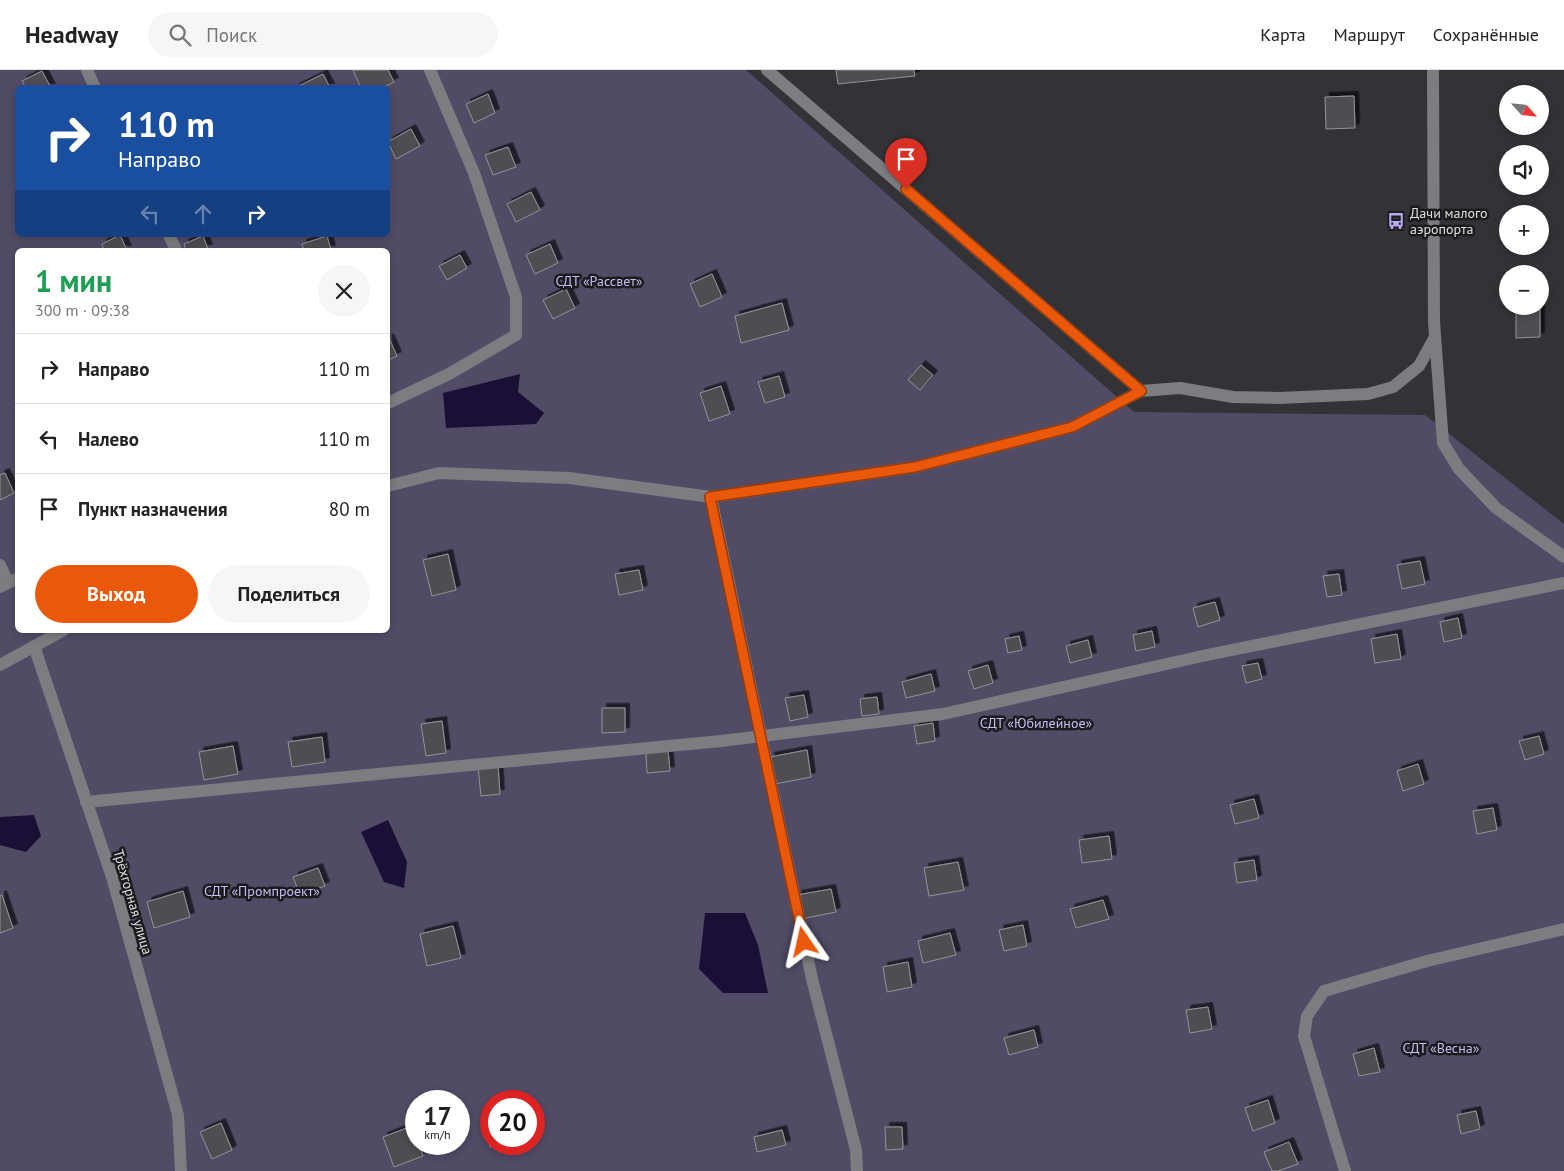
<!DOCTYPE html>
<html lang="ru">
<meta charset="utf-8">
<style>
body{margin:0;font-family:"PT Sans",sans-serif;background:#f6f6f6;color:#222;height:100vh;display:flex;flex-direction:column;font-size:19px;white-space:nowrap}
*{box-sizing:border-box;margin:0}
p{font-size:16px;color:#767676}
.icon{flex:none;width:28px;height:28px;fill:none;stroke:currentColor;stroke-width:2;stroke-linecap:round;stroke-linejoin:round}
.map{position:relative;flex:1;overflow:hidden}
.sheet{position:absolute;left:15px;top:178px;width:375px;height:385px;display:flex;flex-direction:column;background:#fff;border-radius:8px;box-shadow:0 2px 8px #0003}
.sheet>*{flex:none}
.hud{position:absolute;left:15px;top:15px;width:375px;height:152px;border-radius:8px;box-shadow:0 2px 8px #0003;background:#1a4fa0;color:#fff;overflow:hidden}
.needle{width:32px;rotate:117deg}
.controls{position:absolute;left:1499px;top:15px;display:grid;gap:10px}
.controls a{display:grid;place-items:center;width:50px;height:50px;border-radius:50%;background:#fff;box-shadow:0 2px 8px #0003;font-size:25px}
.speed{position:absolute;left:405px;top:1020px;display:flex;gap:10px;font-size:25px;font-weight:700;text-align:center}
.speed>*{display:grid;place-content:center;width:65px;height:65px;border-radius:50%;background:#fff;box-shadow:0 2px 8px #0003;line-height:1}
.speed small{font-size:12px;font-weight:400}
.speed .limit{border:8px solid #d22;background:#fff;color:#111}
.pin{position:absolute;display:grid;place-items:center;width:42px;height:42px;color:#fff;margin:-51px -21px;border-radius:50% 50% 50% 0;rotate:-45deg;box-shadow:0 0 5px #0007}
.pin .icon{rotate:45deg}
.me{position:absolute;width:55px;margin:-28px;rotate:349deg;stroke-linejoin:round;filter:drop-shadow(0 0 4px #0008)}
.turn{display:flex;align-items:center;gap:18px;height:105px;padding:0 20px;font-size:22px}
.turn .icon{width:65px;height:65px;stroke-width:2.5}
.turn b{display:block;font-size:35px;line-height:42px}
.lanes{display:flex;align-items:center;height:48px;padding:0 20px;background:#0003;justify-content:center;gap:25px;direction:ltr}
.lanes .off{opacity:.35}
.round{display:grid;place-items:center;flex:none;width:52px;height:52px;border-radius:26px;background:#f6f6f6}
.overview{display:flex;align-items:center;justify-content:space-between;height:85px;padding:0 20px}
h1{font-size:30px;font-weight:700;line-height:38px;color:#1e9e55}
.primary-button{display:flex;gap:10px;margin-top:auto;padding:10px 20px}
.primary-button a{flex:1;height:58px;border-radius:30px;background:#ea580c;color:#fff;font-size:20px;font-weight:700;line-height:58px;text-align:center}
.primary-button a+a{background:#f6f6f6;color:#222}
ul{padding:0;list-style:none}
li{display:flex;align-items:center;gap:15px;height:70px;padding:0 20px;border-top:1px solid #e0e0e0}
li div{flex:1}
li b{display:block;font-size:19px}
li em{font-style:normal}
header{display:flex;align-items:center;gap:30px;box-sizing:border-box;height:70px;padding:0 25px;background:#fff;border-bottom:1px solid #e0e0e0}
header strong{font-size:24px}
nav{display:flex;gap:28px;margin-inline-start:auto;font-size:18px}
.search{width:350px;height:45px;background:#f6f6f6;display:flex;align-items:center;gap:12px;box-sizing:border-box;padding:0 18px;border-radius:28px;color:#767676;font-size:19px}
.map>svg:first-child{display:block}
.green{fill:#514b66;fill-rule:evenodd}
.water{fill:#1c0f36}
.building{fill:#4f4e51;stroke:#949397;filter:url(#shadow)}
.lines{fill:none;stroke-linecap:round;stroke-linejoin:round}
.minor{stroke:#7d7c80;stroke-width:12}
.route-casing{stroke:#983908;stroke-width:12}
.route{stroke:#ea580c;stroke-width:9}
.labels{text-anchor:middle;dominant-baseline:central;stroke-width:5;stroke-linejoin:round;paint-order:stroke}
.poi-label{font-size:14px;fill:#dfdee0;stroke:#1b1a1c;text-anchor:start}
.park-label{font-size:14px;fill:#c8bbf5;stroke:#1b1a1c}
.street-label{font-size:14px;fill:#dfdee0;stroke:#1b1a1c}
</style>
<header>
<strong>Headway</strong>
<div class="search"><svg class="icon" aria-label="search" viewBox="0 0 24 24"><circle cx="10" cy="10" r="6"/><path d="M15 15l6 6"/></svg>Поиск</div>
<nav><a>Карта</a><a>Маршрут</a><a>Сохранённые</a></nav>
</header>
<div class="map">
<svg width="1564" height="1101" viewBox="0 0 1564 1101">
<defs>
<filter id="shadow"><feDropShadow dx="4.5" dy="-4.5" stdDeviation="0" flood-color="#0009"/></filter>
</defs>
<rect width="100%" height="100%" fill="#333236"/>
<path class="green" d="M0,0H746L1134,342L1425,345L1564,454V1101H0ZM18,18H388V165H18ZM18,180H388V560H18ZM416,1031H459V1074H416ZM491,1031H534V1074H491Z"/>
<path class="water" d="M520,304L518,322L544,343L536,354L446,358L443,323Z
M34,745L41,766L26,782L0,775V747Z
M388,750L407,792L404,818L384,812L361,762Z
M705,843H745L758,875L768,923H723L699,899Z"/>
<path class="building" d="M353,0H388L394,12L382,18H361Z
M836,0H914L915,6L838,14Z
M42,1L51,18H26L22,11Z
M323,4L330,18H295Z
M488,24L495,43L474,53L466,34Z
M1354,26L1355,58L1326,59L1325,27Z
M411,59L420,76L396,89L388,72Z
M508,77L516,97L493,105L485,85Z
M531,122L540,140L516,152L507,134Z
M120,165L127,180H104L102,174Z
M203,166L208,179L186,180L184,174Z
M327,166L331,180H304L302,174Z
M550,174L558,193L535,204L526,185Z
M460,185L467,198L447,210L439,196Z
M712,204L722,227L700,237L690,214Z
M566,219L575,238L553,249L543,230Z
M782,233L789,260L741,273L735,246Z
M1516,236H1540V267L1516,268Z
M389,268L397,286L388,290V269Z
M921,295L933,305L920,320L908,310Z
M779,306L785,327L765,333L758,312Z
M721,316L730,344L709,351L700,323Z
M5,403L14,423L0,430V405Z
M448,484L456,520L432,526L423,490Z
M1420,491L1425,514L1402,519L1397,495Z
M639,500L643,520L619,525L615,504Z
M1339,504L1342,525L1327,527L1323,506Z
M1215,532L1220,550L1198,557L1193,538Z
M1458,548L1462,568L1444,572L1440,552Z
M1152,561L1155,577L1136,581L1133,565Z
M1397,564L1401,589L1375,593L1371,569Z
M1019,566L1022,580L1008,583L1005,569Z
M1088,570L1092,587L1070,593L1066,576Z
M1258,593L1262,609L1246,613L1242,596Z
M988,595L993,613L974,619L968,601Z
M931,604L935,621L906,628L902,612Z
M804,625L808,647L790,651L785,628Z
M877,627L879,644L862,646L860,629Z
M602,638H625V662L602,663Z
M442,651L446,683L426,686L421,654Z
M933,653L935,671L917,674L914,656Z
M1539,666L1544,684L1525,690L1519,671Z
M322,667L325,692L292,697L288,672Z
M233,676L238,704L204,710L199,682Z
M807,680L811,707L775,714L770,687Z
M668,681L670,701L647,703L646,683Z
M1418,694L1424,714L1403,721L1397,701Z
M498,695L500,724L481,726L478,697Z
M1254,729L1259,748L1235,754L1230,735Z
M1493,738L1497,760L1477,764L1473,741Z
M1109,766L1112,789L1082,793L1079,770Z
M1254,790L1257,810L1237,813L1234,793Z
M958,792L964,820L929,826L924,798Z
M318,798L325,816L300,825L293,807Z
M831,819L836,842L801,849L797,825Z
M183,821L190,847L154,858L147,832Z
M2,825L13,858L0,863V826Z
M1103,830L1109,849L1076,858L1070,839Z
M1023,855L1027,876L1004,881L999,860Z
M453,856L461,888L427,896L420,864Z
M950,863L956,885L923,893L918,871Z
M908,892L912,917L887,922L883,897Z
M1208,937L1212,959L1190,963L1186,940Z
M1034,960L1038,977L1009,985L1004,968Z
M1374,978L1380,1002L1359,1006L1353,984Z
M1268,1030L1275,1053L1253,1061L1245,1038Z
M1476,1041L1480,1059L1461,1064L1457,1045Z
M491,1043V1074H505L490,1077L483,1045Z
M221,1053L232,1080L212,1089L200,1062Z
M412,1056L416,1074H419L423,1086L394,1097L383,1067Z
M885,1057H902L903,1079L886,1080Z
M782,1060L786,1075L757,1082L754,1067Z
M1289,1072L1298,1094L1278,1101H1272L1264,1082Z"/>
<g class="lines">
<path class="minor" d="M87,0L95,18
M767,0L1141,321L1180,318L1233,327L1279,328L1368,324L1393,317L1419,296L1435,267
M1433,0L1434,252L1443,373L1459,399L1496,438L1564,487
M169,165L176,180
M388,333L449,304L516,265V227L474,103L430,0
M388,416L439,403L569,408L711,427L915,397L1072,357L1141,321
M711,427L812,909L856,1080L857,1101
M0,495L8,512
M0,517L18,508
M34,576L112,807L178,1045L181,1101
M0,595L64,560
M86,732L721,671L943,644L1207,585L1564,513
M1345,1101L1304,966L1307,946L1324,921L1427,891L1564,859"/>
</g>
<g class="lines">
<g class="route-casing">
<path id="route" d="M804,872L710,427L915,397L1072,357L1141,321L906,119"/>
</g>
<use href="#route" class="route"/>
</g>
<defs>
<g id="bus-bare" transform="scale(1.35)"><path d="M-5-6H5V4H4V6H2V4H-2V6H-4V4H-5ZM-3.5-4V0h7V-4ZM-3.5 1.2v1.5H-2V1.2ZM2 1.2v1.5H3.5V1.2Z" fill="#bca9f5" stroke="#1b1a1c" stroke-width="2.5" paint-order="stroke"/></g>
</defs>
<g fill-rule="evenodd">
<use href="#bus-bare" x="1396" y="151"/>
</g>
<g class="labels">
<g class="poi-label">
<text x="1410" y="143">Дачи малого<tspan x="1410" dy="16">аэропорта</tspan></text>
</g>
<g class="park-label">
<text x="599" y="211">СДТ «Рассвет»</text>
<text x="1036" y="653">СДТ «Юбилейное»</text>
<text x="262" y="821">СДТ «Промпроект»</text>
<text x="1441" y="978">СДТ «Весна»</text>
</g>
<g class="street-label">
<text transform="translate(133 832) rotate(74)">Трёхгорная улица</text>
</g>
</g>
</svg>
<div class="controls">
<a><svg class="needle" viewBox="-14 -14 28 28"><path d="M0-13l5 13h-10z" fill="#e53935"/><path d="M0 13l5-13h-10z" fill="#767676"/></svg></a>
<a><svg class="icon" aria-label="sound" viewBox="0 0 24 24"><path d="M4 9h4l5-4v14l-5-4H4zM17 9q2 3 0 6"/></svg></a>
<a>+</a>
<a>−</a>
</div>
<div class="speed"><div>17<small>km/h</small></div><div class="limit">20</div></div>
<div class="pin" style="left:906px;top:119px;background:#d93025"><svg class="icon" aria-label="arrive" viewBox="0 0 24 24"><path d="M6 21V4h12l-3 4 3 4H6"/></svg></div>
<svg class="me" style="left:804px;top:872px" viewBox="-20 -20 40 40"><path d="M0-17L14 15 0 8-14 15z" fill="#ea580c" stroke="#fff" stroke-width="4"/></svg>
<div class="hud">
<div class="turn"><svg class="icon" aria-label="right" viewBox="0 0 24 24"><path d="M7 20v-9h11M14 6l5 5-5 5"/></svg><div><b>110 m</b>Направо</div></div>
<div class="lanes"><svg class="icon off" aria-label="left" viewBox="0 0 24 24"><path d="M17 20v-9H6M10 6l-5 5 5 5"/></svg><svg class="icon off" aria-label="ahead" viewBox="0 0 24 24"><path d="M12 20V5M6 11l6-6 6 6"/></svg><svg class="icon" aria-label="right" viewBox="0 0 24 24"><path d="M7 20v-9h11M14 6l5 5-5 5"/></svg></div>
</div>
<section class="sheet">
<div class="overview"><div><h1>1 мин</h1><p>300 m · 09:38</p></div><a class="round"><svg class="icon" aria-label="close" viewBox="0 0 24 24"><path d="M6 6l12 12M18 6L6 18"/></svg></a></div>
<ul>
<li><svg class="icon" aria-label="right" viewBox="0 0 24 24"><path d="M7 20v-9h11M14 6l5 5-5 5"/></svg><div><b>Направо</b></div><em>110 m</em></li>
<li><svg class="icon" aria-label="left" viewBox="0 0 24 24"><path d="M17 20v-9H6M10 6l-5 5 5 5"/></svg><div><b>Налево</b></div><em>110 m</em></li>
<li><svg class="icon" aria-label="arrive" viewBox="0 0 24 24"><path d="M6 21V4h12l-3 4 3 4H6"/></svg><div><b>Пункт назначения</b></div><em>80 m</em></li>
</ul>
<div class="primary-button"><a>Выход</a><a>Поделиться</a></div>
</section>
</div>
